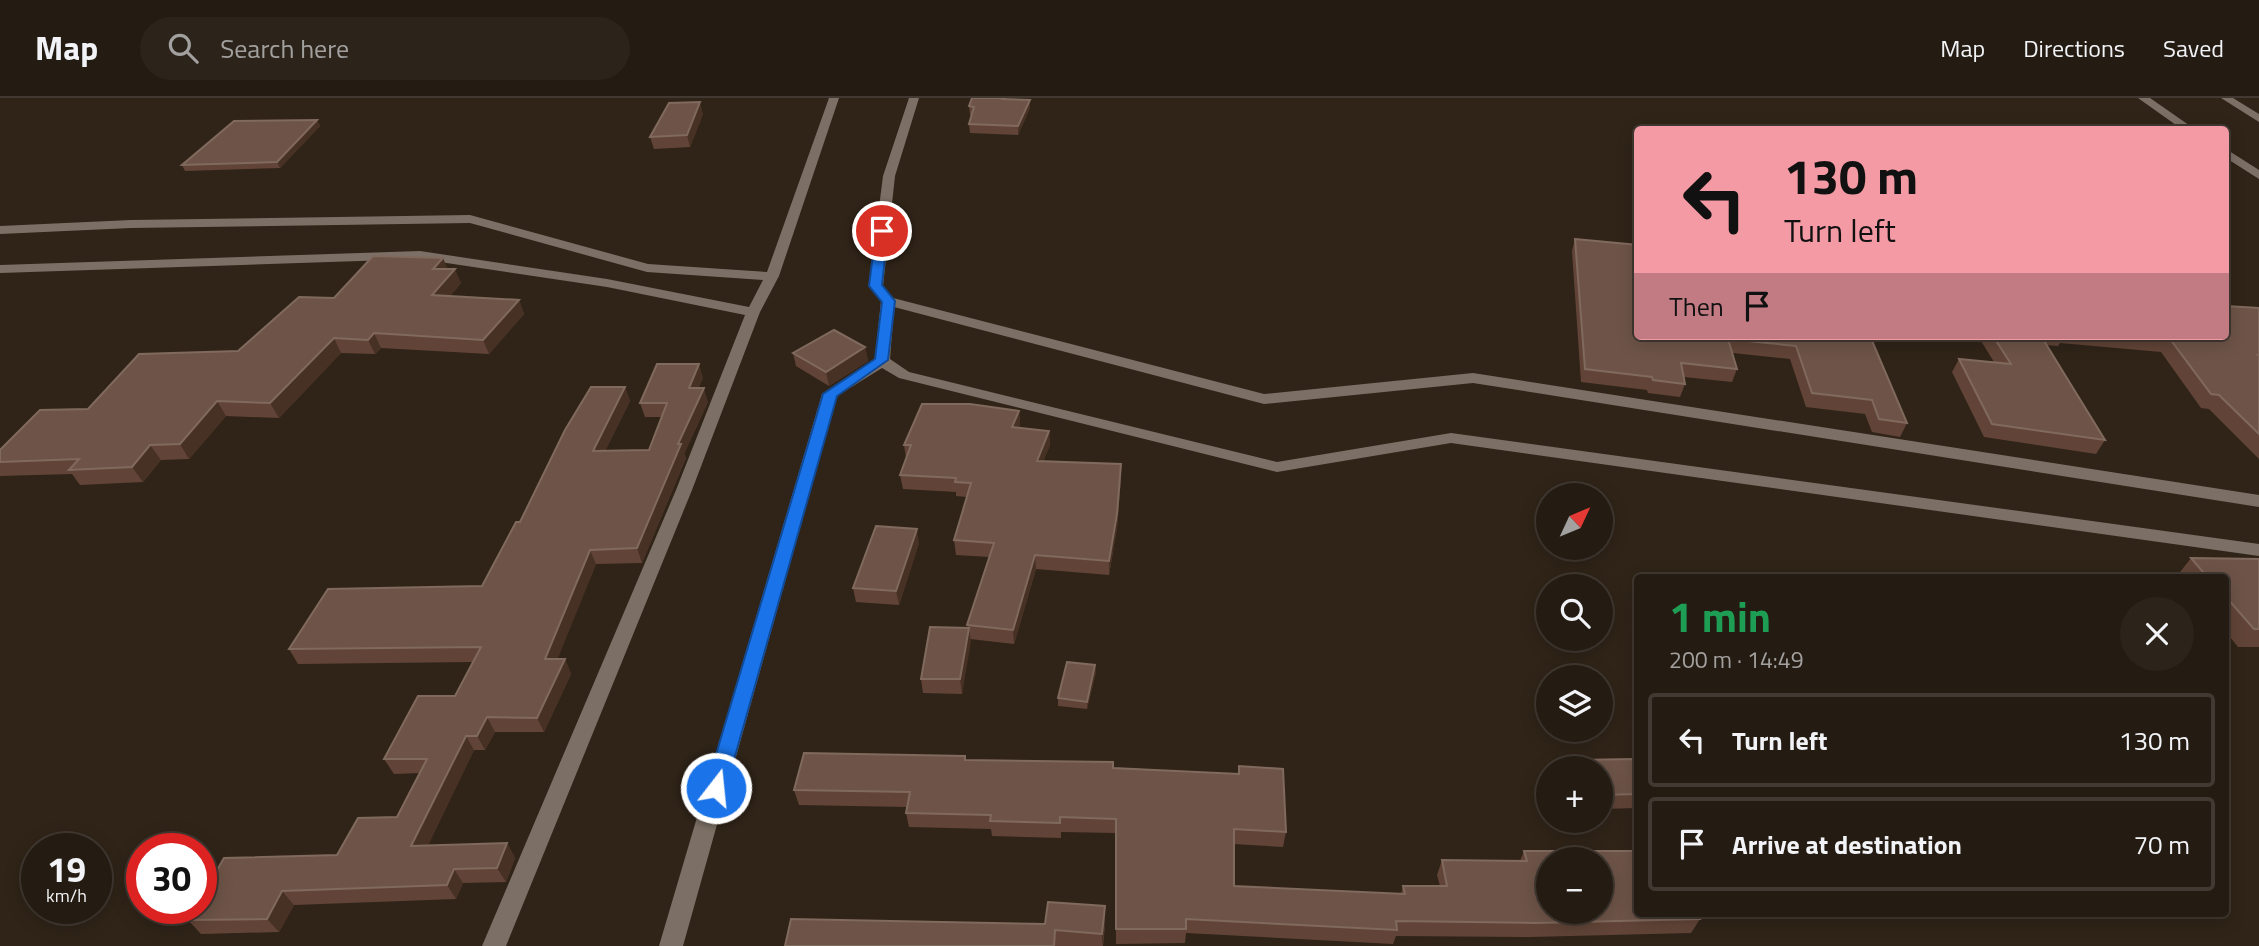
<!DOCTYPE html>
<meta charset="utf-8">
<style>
body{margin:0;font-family:"Titillium Web",sans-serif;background:#2c241b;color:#f1f3f6;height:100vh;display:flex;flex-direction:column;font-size:26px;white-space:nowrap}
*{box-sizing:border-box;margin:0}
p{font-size:23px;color:#a3a19f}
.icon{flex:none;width:38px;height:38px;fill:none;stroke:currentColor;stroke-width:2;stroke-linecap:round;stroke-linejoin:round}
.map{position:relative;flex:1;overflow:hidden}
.panel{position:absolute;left:1634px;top:476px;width:595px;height:343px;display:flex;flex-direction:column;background:#241b12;border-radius:7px;box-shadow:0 4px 18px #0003,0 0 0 2px #413932}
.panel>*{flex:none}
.banner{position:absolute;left:1634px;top:28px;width:595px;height:214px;border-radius:7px;box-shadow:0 4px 18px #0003,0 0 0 2px #413932;background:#f49aa4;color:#111;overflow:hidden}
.needle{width:46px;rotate:46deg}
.controls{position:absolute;left:1536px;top:385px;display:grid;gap:14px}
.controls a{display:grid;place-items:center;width:77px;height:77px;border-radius:50%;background:#241b12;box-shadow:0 4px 18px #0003,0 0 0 2px #413932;font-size:35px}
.speed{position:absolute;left:21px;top:735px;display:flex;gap:14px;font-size:35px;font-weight:700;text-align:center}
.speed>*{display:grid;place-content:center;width:91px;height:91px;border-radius:50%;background:#241b12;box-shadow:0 4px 18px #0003,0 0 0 2px #413932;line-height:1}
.speed small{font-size:18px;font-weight:400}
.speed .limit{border:10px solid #d22;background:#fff;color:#111}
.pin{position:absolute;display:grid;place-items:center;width:60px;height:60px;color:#fff;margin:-30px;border:4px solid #fff;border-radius:50%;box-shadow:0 2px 7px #0007}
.me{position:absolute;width:77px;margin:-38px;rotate:16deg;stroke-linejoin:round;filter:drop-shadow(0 0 5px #0008)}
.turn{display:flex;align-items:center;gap:24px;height:147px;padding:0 35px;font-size:32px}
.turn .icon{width:91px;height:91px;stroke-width:2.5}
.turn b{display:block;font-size:49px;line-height:60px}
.then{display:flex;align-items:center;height:66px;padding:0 35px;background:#0003;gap:14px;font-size:26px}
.round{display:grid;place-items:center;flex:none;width:74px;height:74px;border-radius:37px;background:#2c241b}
.head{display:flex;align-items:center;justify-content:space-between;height:119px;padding:0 35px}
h1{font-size:42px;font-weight:700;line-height:52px;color:#1e9e55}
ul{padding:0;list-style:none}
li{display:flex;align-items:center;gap:21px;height:94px;margin:0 14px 10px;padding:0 21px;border:4px solid #413932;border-radius:7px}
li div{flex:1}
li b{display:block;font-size:26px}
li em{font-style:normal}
header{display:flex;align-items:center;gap:42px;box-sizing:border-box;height:98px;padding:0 35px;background:#241b12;border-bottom:2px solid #413932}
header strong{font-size:33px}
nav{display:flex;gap:38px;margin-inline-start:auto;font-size:24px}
.search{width:490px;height:63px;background:#2c241b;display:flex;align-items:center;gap:18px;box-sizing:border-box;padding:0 24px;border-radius:38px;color:#a3a19f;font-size:26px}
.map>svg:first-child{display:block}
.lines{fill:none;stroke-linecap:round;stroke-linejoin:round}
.minor{fill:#7c7066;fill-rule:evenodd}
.wall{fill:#614437}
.shaded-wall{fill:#473124}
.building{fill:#6e5448;stroke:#80695d;stroke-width:2;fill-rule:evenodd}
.route{fill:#1a73e8;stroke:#114b97;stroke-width:2}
</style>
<header>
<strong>Map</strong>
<div class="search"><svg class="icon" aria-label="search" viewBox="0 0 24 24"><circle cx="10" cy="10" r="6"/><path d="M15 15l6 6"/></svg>Search here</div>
<nav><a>Map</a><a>Directions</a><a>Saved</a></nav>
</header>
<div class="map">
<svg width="2259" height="848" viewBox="0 0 2259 848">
<rect width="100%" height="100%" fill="#302418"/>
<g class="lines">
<path class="minor" d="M829,0H839L779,178L760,214L692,392L506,848H482L676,392L745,217L607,189L420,161L0,175V167L420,153L607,181L749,209L763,182L647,174L470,125L131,130L0,136V128L131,122L470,117L648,166L767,174Z
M909,0H919L895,78L883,188L893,200L1264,296L1473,275L2259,397V409L1473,285L1264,306L894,209L890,261L909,274L1277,364L1451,335L2259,446V458L1451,345L1277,374L899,280L882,270L837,298L683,848H659L822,296L875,261L881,203L869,188L883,78Z
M2138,0H2150L2196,32H2183Z
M2221,0H2233L2259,16V24Z
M2226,51L2259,72V81L2226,60Z"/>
</g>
<path class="wall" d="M972,0H1008L1007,1L1030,2V10L1018,37L970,35L969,26L971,17H970L969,8Z
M703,16L690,49L654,51L650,39Z
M317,22L320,28L280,70L185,73L182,67Z
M1575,141L1870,238L1907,325L1900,339L1872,334L1865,316L1806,309L1790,261L1733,255L1737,271L1732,284L1684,279L1685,286L1680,299L1648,295L1647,292L1581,284L1572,153Z
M448,171L461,185L450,198L519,202L524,216L489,256L381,250L375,256L341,255L279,320L226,318L189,361L161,362L143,384L80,387L72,376L0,378V352L88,311L238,253L334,200Z
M2259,210V361L2209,311L2201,310L2161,254L2060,245L2058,248L2046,247L2105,342L2096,356L1984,339L1952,274L1959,261L1994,264L1978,238H2226Z
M865,249L868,263L829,288L796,268L793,255Z
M703,280L698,290L708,304L684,356L686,360L642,465L596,466L557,561H565L571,576L544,634H495L485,652H474L428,747L507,745L515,760L506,784L463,785L456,801L294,807L279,834L201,836L188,822L337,757L397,719L420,675L394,676L384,661L455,598L473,564L298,566L289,551L482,488L520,424L625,289L630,303L605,353L649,352L662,319H645L640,305Z
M1019,313L1020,327L1019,329L1049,333L1050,347L1043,363L1121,366V380L1117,430L1109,477L1036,471L1014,546L970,541L962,596L923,595L921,581L968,530L967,527L990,459L956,457L954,442L967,399L956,398V394L903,391L900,377L906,360L904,347Z
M919,445L899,507L856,504L853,490Z
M2191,460L2259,461V549H2238L2226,534V480H2178L2177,478Z
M1096,574L1087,611L1058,608V600Z
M965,658L966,662L1239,676V668L1286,734L1283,749L1234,746V788L1401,796L1403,788H1440L1437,777L1442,762L1520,763L1524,753L1700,821L1691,835L1530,839L1396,838L1393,846L1186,835L1185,845L1116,846V735L1061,734V740L992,738L991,731L909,729L906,715L907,709L799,707L794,692Z
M1579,662L1638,671V710L1601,711V670H1575Z
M1105,827L1103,848H785Z"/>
<path class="shaded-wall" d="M1030,2V10L1018,37V28Z
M700,4L703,16L690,49L687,37Z
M317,22L320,28L280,70L277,64Z
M443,160L449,174L433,171Z
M455,171L461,185L439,211L432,197Z
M519,202L524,216L489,256L483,242Z
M374,235L381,250L375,256L368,242Z
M334,240L341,255L279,320L270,305Z
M865,249L868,263L829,288L826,274Z
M699,266L703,280L693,304L689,290Z
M625,289L630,303L598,367L593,353Z
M704,290L708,304L684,356L686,360L642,465L637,450L678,346Z
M217,303L226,318L189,361L180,346Z
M1019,313L1020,327L1013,342L1012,329Z
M1049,333L1050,347L1038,377L1037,363Z
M150,347L161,362L143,384L132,369Z
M1121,366V380L1117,430L1109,477V463Z
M917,431L919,445L899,507L896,493Z
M590,452L596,466L552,575L545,561Z
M1035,457L1036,471L1014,546L1013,532Z
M969,530L971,544L962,596L960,581Z
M565,561L571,576L544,634L537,620Z
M1095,567L1096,574L1087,611V604Z
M487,619L495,634L485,652L477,638Z
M466,638L474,652L421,762L411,748Z
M507,745L515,760L506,784L497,770Z
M454,771L463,785L456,801L447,787Z
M282,793L294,807L279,834L267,821Z
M1105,808V827L1102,848V836Z"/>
<path class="building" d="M972,0H1004L1003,1L1030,2L1018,28L969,26L974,9L969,8Z
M700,4L687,37L650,39L669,5Z
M317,22L277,64L182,67L234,23Z
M1575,141L1638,147V238H1870L1907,325L1879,321L1872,302L1812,295L1796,248L1728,241L1737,271L1681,265L1685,286L1653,282L1652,279L1585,271Z
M373,158L443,160L433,171H455L432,197L519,202L483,242L374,235L368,242L334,240L270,305L217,303L180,346L150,347L132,369L69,372L79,361L0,364V352L40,312L88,311L139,256L238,253L299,199L334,200Z
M2226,208L2259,210V257H2258L2259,258V336L2219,297L2211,296L2170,241L2135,238H2226Z
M834,232L865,249L826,274L793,255Z
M1993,238H2041L2105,342L1992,326L1959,261L2011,266Z
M657,266H699L689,290H704L678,346H681L637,450L590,452L545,561H565L537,620L487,619L477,638H466L411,748L507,745L497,770L454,771L447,787L282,793L267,821L188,822L195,810H201V799L224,760L337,757L358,720L397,719L427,661H384L418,598H455L481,549L289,551L328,491L482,488L516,424H520L565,332L591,289H625L593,353L649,352L667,305H640Z
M922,306H970L1019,313L1012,329L1049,333L1037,363L1121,366L1117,416L1109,463L1035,457L1013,532L967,527L994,445L954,442L971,385L955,384L956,380L900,377L911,347H904Z
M876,428L917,431L896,493L853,490Z
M2191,460L2259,461V531H2254L2226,499V480H2208Z
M930,529L969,530L960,581H921Z
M1067,564L1095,567L1087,604L1058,600Z
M804,655L965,658V662L1113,664V670L1239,676V668L1283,671L1286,734L1234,731V788L1405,796L1403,788H1447L1442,762L1527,763L1524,753H1638V816H1698L1700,821L1536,825L1396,823L1397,832L1186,821V831H1116V721L1060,719V725L990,723L991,717L906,715L910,694L794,692ZM1549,761H1601V814H1549Z
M1633,661L1638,671V696L1601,697V670H1582L1579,662Z
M1048,804L1105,808L1102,836L1055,832L1054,848H785L791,821L1045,826Z"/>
<path class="route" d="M882,129L888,133L882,187L895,203L888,262L837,298L726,690L723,696L716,698L709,696L706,690L823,296L875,261L882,204L869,188L876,133Z"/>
</svg>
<div class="controls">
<a><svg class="needle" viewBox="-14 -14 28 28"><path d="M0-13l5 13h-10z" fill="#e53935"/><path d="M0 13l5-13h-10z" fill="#a3a19f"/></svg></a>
<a><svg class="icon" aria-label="search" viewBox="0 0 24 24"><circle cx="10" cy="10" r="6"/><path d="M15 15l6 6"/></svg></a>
<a><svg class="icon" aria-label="layers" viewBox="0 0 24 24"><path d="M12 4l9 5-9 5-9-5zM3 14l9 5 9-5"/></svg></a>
<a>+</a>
<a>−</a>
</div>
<div class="speed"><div>19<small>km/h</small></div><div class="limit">30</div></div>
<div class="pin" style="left:882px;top:133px;background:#d93025"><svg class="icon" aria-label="arrive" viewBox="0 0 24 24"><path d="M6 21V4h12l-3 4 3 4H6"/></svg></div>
<svg class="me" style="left:716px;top:690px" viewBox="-20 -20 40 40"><circle r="17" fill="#1a73e8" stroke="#fff" stroke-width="3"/><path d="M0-11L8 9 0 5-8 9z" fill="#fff"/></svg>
<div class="banner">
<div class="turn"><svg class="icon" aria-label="left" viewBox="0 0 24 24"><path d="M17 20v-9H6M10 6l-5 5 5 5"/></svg><div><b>130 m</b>Turn left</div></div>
<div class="then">Then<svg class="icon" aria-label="arrive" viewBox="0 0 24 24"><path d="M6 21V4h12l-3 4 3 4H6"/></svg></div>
</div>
<section class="panel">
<div class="head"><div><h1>1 min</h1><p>200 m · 14:49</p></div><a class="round"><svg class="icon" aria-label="close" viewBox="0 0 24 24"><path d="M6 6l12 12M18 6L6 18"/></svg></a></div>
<ul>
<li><svg class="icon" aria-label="left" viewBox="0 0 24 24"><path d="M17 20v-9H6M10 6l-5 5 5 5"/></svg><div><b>Turn left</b></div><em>130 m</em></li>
<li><svg class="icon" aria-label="arrive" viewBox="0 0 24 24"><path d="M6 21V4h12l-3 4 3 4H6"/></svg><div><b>Arrive at destination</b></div><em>70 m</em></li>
</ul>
</section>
</div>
